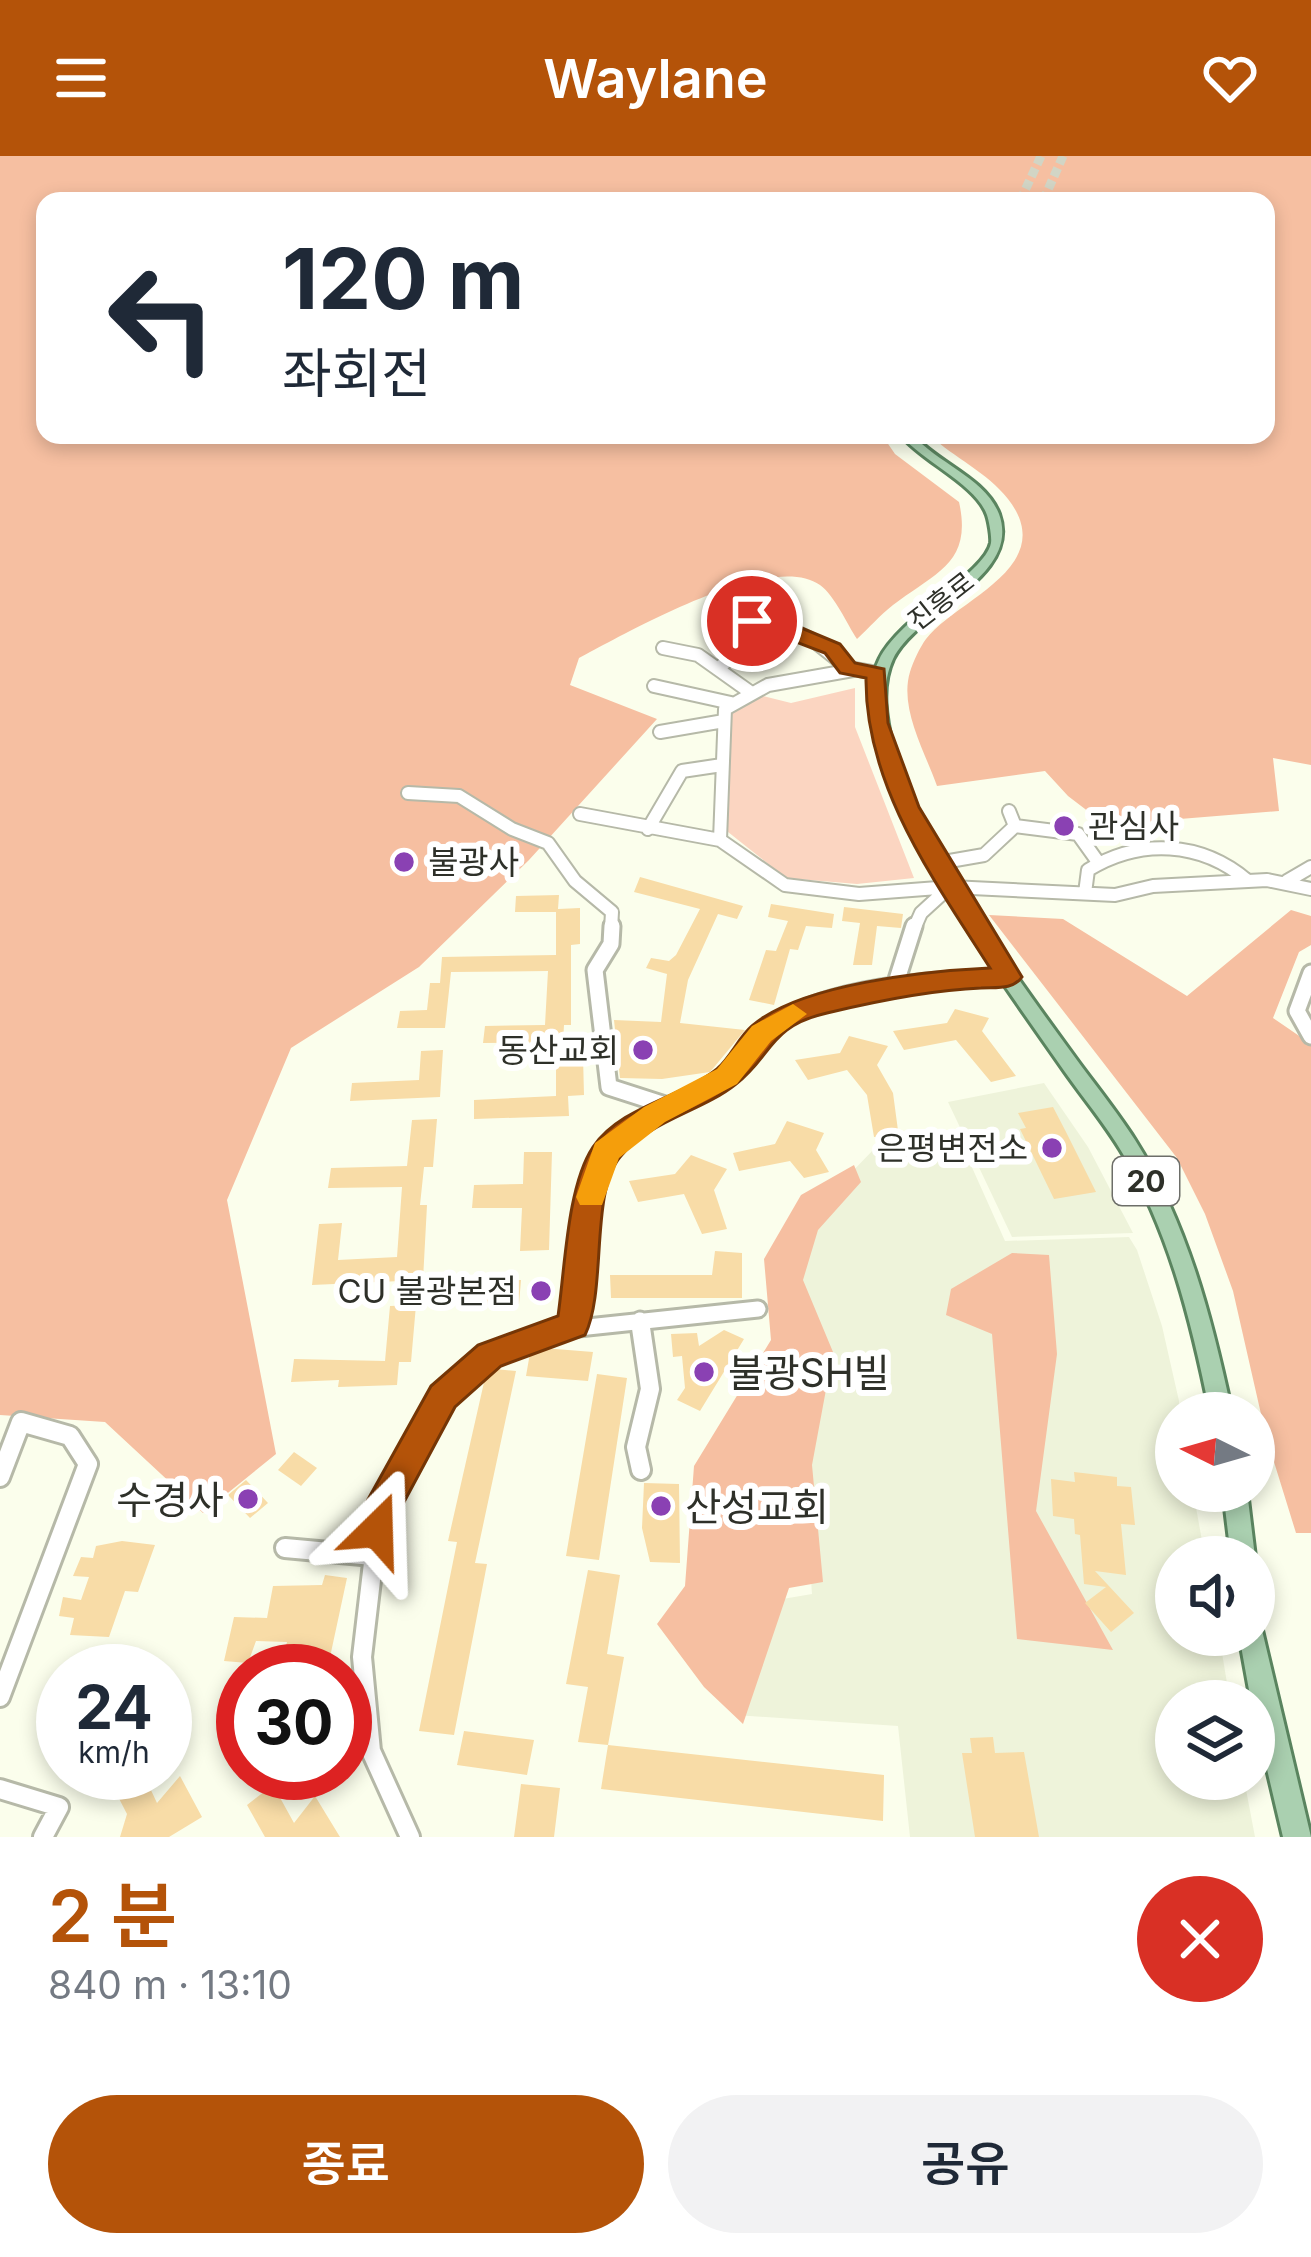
<!DOCTYPE html>
<html lang="ko">
<meta charset="utf-8">
<style>
body{margin:0;font-family:Inter,"Noto Sans KR",sans-serif;background:#f2f2f3;color:#1f2937;height:100vh;display:flex;flex-direction:column;font-size:45px;white-space:nowrap}
*{box-sizing:border-box;margin:0}
p{font-size:39px;color:#747a83}
.icon{flex:none;width:66px;height:66px;fill:none;stroke:currentColor;stroke-width:2;stroke-linecap:round;stroke-linejoin:round}
.map{position:relative;height:1681px;overflow:hidden}
.drawer{display:flex;flex-direction:column;background:#fff;flex:1}
.drawer>*{flex:none}
.top-card{position:absolute;left:36px;top:36px;width:1239px;height:252px;border-radius:24px;box-shadow:0 6px 18px #0003;background:#fff;color:#1f2937;overflow:hidden}
.needle{width:78px;rotate:275deg}
.buttons{position:absolute;left:1155px;top:1236px;display:grid;gap:24px}
.buttons a{display:grid;place-items:center;width:120px;height:120px;border-radius:50%;background:#fff;box-shadow:0 6px 18px #0003;font-size:60px}
.speed{position:absolute;left:36px;top:1488px;display:flex;gap:24px;font-size:60px;font-weight:700;text-align:center}
.speed>*{display:grid;place-content:center;width:156px;height:156px;border-radius:50%;background:#fff;box-shadow:0 6px 18px #0003;line-height:1}
.speed small{font-size:30px;font-weight:400}
.speed .limit{border:18px solid #d22;background:#fff;color:#111}
.pin{position:absolute;display:grid;place-items:center;width:102px;height:102px;color:#fff;margin:-51px;border:6px solid #fff;border-radius:50%;box-shadow:0 3px 12px #0007}
.me{position:absolute;width:132px;margin:-66px;rotate:22deg;stroke-linejoin:round;filter:drop-shadow(0 0 9px #0008)}
.turn{display:flex;align-items:center;gap:42px;height:252px;padding:0 48px;font-size:54px}
.turn .icon{width:156px;height:156px;stroke-width:2.5}
.turn b{display:block;font-size:84px;line-height:102px}
.round{display:grid;place-items:center;flex:none;width:126px;height:126px;border-radius:63px;background:#f2f2f3}
.head{display:flex;align-items:center;justify-content:space-between;height:204px;padding:0 48px}
h1{font-size:72px;font-weight:600;line-height:90px;color:#b45309}
.action{display:flex;gap:24px;margin-top:auto;padding:24px 48px}
.action a{flex:1;height:138px;border-radius:72px;background:#b45309;color:#fff;font-size:48px;font-weight:600;line-height:138px;text-align:center}
.action a+a{background:#f2f2f3;color:#1f2937}
header{display:flex;justify-content:space-between;align-items:center;height:156px;padding:0 48px;background:#b45309;color:#fff;font-size:54px;font-weight:600}
.map>svg:first-child{display:block}
.built{fill:#eef3da}
.green{fill:#fbd5c1}
.forest{fill:#f6bfa1}
.building{fill:#f8dca7}
.lines{fill:none;stroke-linecap:round;stroke-linejoin:round}
.major-tunnel{stroke:#d2d5c5;stroke-width:9;stroke-dasharray:9 4.5;stroke-linecap:butt}
.minor-far3-casing{stroke:#b6b9a8;stroke-width:14}
.minor-far2-casing{stroke:#b6b9a8;stroke-width:16}
.minor-far1-casing{stroke:#b6b9a8;stroke-width:21}
.minor-casing{stroke:#b6b9a8;stroke-width:24}
.major-casing{stroke:#5a845f;stroke-width:6}
.minor-far3{stroke:#fff;stroke-width:9}
.minor-far2{stroke:#fff;stroke-width:12}
.minor-far1{stroke:#fff;stroke-width:15}
.minor{stroke:#fff;stroke-width:18}
.major{fill:#aad0b0;fill-rule:evenodd}
.route{fill:#b45309;stroke:#753606;stroke-width:3}
.slow{fill:#f59e0b}
.poi-dot{fill:#8a41b3;stroke:#fff;stroke-width:4.5}
.labels{text-anchor:middle;dominant-baseline:central;stroke-width:12;stroke-linejoin:round;paint-order:stroke}
.far-street-label{font-size:27px;fill:#2e3029;stroke:#fff}
.shield{fill:#fff;stroke:#6d6e69;stroke-width:3}
.shield-label{font-size:30px;font-weight:bold;fill:#2e3029}
.poi-label{font-size:33px;fill:#2e3029;stroke:#fff;text-anchor:end}
.near-poi-label{font-size:39px;fill:#2e3029;stroke:#fff;text-anchor:start}
</style>
<header><svg class="icon" aria-label="menu" viewBox="0 0 24 24"><path d="M4 6h16M4 12h16M4 18h16"/></svg>Waylane<svg class="icon" aria-label="heart" viewBox="0 0 24 24"><path d="M12 20l-8-8c-3-5 5-10 8-4 3-6 11-1 8 4z"/></svg></header>
<div class="map">
<svg width="1311" height="1681" viewBox="0 0 1311 1681">
<rect width="100%" height="100%" fill="#fbfeec"/>
<path class="built" d="M1044,927L1088,991L1133,1077L1012,1081L948,946Z
M957,978L1005,1085L1129,1081L1137,1094L1162,1170L1179,1245L1176,1335H1193L1205,1401H1176V1479H1219L1230,1545H1176V1623H1244L1255,1681H910L898,1570L735,1559L765,1446L812,1438L790,1127L814,1055L877,990Z"/>
<path class="green" d="M855,532V571L914,722L857,728L786,722L723,672L732,549L759,539L791,547Z"/>
<path class="forest" d="M0,0H1311V609L1273,602L1279,655L1106,669L1068,640L1045,615L937,630C925,596 899,552 910,516C913,506 920,491 926,483C955,444 1061,411 1008,343C987,316 954,302 930,279H1266V45H45V279H882L895,298L959,346C973,408 934,417 893,449C880,459 869,472 857,483C847,468 835,440 820,429C770,394 627,477 579,502L570,529L657,563L529,704L419,811L291,892L227,1044L276,1298L203,1357L105,1266L0,1259Z
M1291,754L1311,760V789L1299,796L1273,862L1311,888V1377H1296L1266,1280L1233,1135L1205,1058L1177,1002L989,759L1063,763L1187,840Z
M854,1009L861,1026L818,1074L803,1124L833,1196L812,1309L823,1426L789,1432L743,1568L704,1531L657,1468L685,1430L694,1310L771,1184L764,1103L801,1039Z
M1012,1097L1049,1099L1057,1198L1036,1355L1113,1494L1017,1483L992,1178L946,1159L951,1133Z"/>
<path class="building" d="M640,721L743,750L737,763L718,758L688,824L680,867L745,874L710,916L662,923L620,922L614,864L661,866L667,818L646,812L651,802L669,805L676,799L700,753L634,736Z
M559,739L558,753L580,752V788L571,789V869H564L563,886L483,887L485,870L545,869L548,815L451,816L445,872H397L400,855L427,854L430,827H440L442,801L556,799V756H515L516,740Z
M771,748L834,758L832,772L806,770L798,794L790,793L774,849L749,844L766,794L776,795L788,765L768,761Z
M844,751L903,758L901,772L877,770L872,809H853L860,767L842,765Z
M955,853L989,862L982,875L1016,920L991,926L956,884L904,894L893,875L947,867Z
M849,880L888,890L877,909L893,937L899,982L874,981L867,939L847,914L808,924L795,904L840,897Z
M443,894L440,941L350,945L352,927L419,924L421,895Z
M556,900H583L584,939L568,940L569,960L474,963V944L556,940Z
M1053,951L1065,974L1096,1036L1054,1043L1020,973L1026,972L1018,957Z
M437,963L433,1011H424L420,1049H427L423,1124L312,1129L319,1068L342,1067L338,1104L397,1101L402,1031L328,1032L331,1012L407,1010L412,964Z
M787,965L824,977L816,994L829,1016L804,1022L790,1005L739,1015L733,997L775,988Z
M524,996H552L549,1094L520,1095L522,1052H472L474,1029L523,1028Z
M691,999L727,1013L714,1034L727,1073L702,1078L684,1038L638,1046L629,1025L675,1018Z
M715,1095L742,1097V1142H611L610,1119H712Z
M465,1124H521L519,1148L463,1149Z
M416,1149L411,1206H399L397,1229L338,1231L339,1224L291,1226L294,1203L385,1205L390,1150Z
M724,1174L744,1183L700,1255L677,1244L685,1232L682,1200L673,1201L671,1178L697,1177L699,1190Z
M543,1192L593,1196L588,1225L526,1220L530,1197Z
M495,1213L516,1215L475,1407L487,1408L454,1579L419,1575L457,1386L448,1385L485,1222Z
M597,1218L627,1222L599,1404L566,1400Z
M294,1296L317,1312L301,1330L278,1314Z
M1074,1316L1117,1321V1330L1131,1331L1135,1369L1121,1368L1126,1419L1095,1415L1134,1457L1111,1476L1085,1447L1106,1431L1084,1428L1080,1379L1075,1378L1074,1363L1053,1360L1051,1323L1075,1326Z
M246,1324L268,1347L250,1362L228,1339Z
M644,1327L679,1328L680,1407L650,1406L642,1372Z
M122,1385L155,1389L138,1436L125,1435L109,1481L70,1479L74,1462L59,1460L63,1441L81,1444L89,1421L73,1420L81,1401L93,1402L96,1390Z
M588,1414L620,1419L607,1498L624,1501L608,1589L578,1586L588,1531L566,1528Z
M325,1419L347,1422L327,1515H280L287,1486L256,1485L248,1507L224,1505L234,1461L267,1462L273,1430L322,1429Z
M464,1575L534,1584L527,1619L457,1609Z
M993,1581L995,1597L1024,1596L1039,1681H975L962,1597H972L970,1582Z
M608,1589L884,1619L883,1665L601,1633Z
M129,1617H143L157,1647L180,1620L202,1661L169,1681H120L127,1658L112,1629Z
M521,1628L560,1632L554,1681H514Z
M273,1629L294,1667L315,1640L340,1681H265L247,1649Z"/>
<g class="lines">
<path class="major-tunnel" d="M1020,45L1041,0
M1043,45L1063,0"/>
<g class="minor-far3-casing">
<path id="minor-far3" d="M747,451L752,454"/>
</g>
<g class="minor-far2-casing">
<path id="minor-far2" d="M747,451L814,485L848,512L877,517
M715,470L752,465
M663,492L698,499L750,536
M719,512L750,484L746,465
M654,530L731,547
M660,576L724,565
M408,637L459,640L512,673L548,687L575,725L612,756L611,773
M1009,655L1015,670L1078,678L1098,706
M580,658L720,684L785,729L859,738L951,731L1115,739L1153,730L1267,724L1311,733
M648,673L682,615L722,609
M720,684L725,553L768,529L853,514
M938,707L984,699L1015,670
M1287,725L1311,711
M1085,737L1088,714C1140,682 1201,685 1248,725
M914,773L921,757L944,736"/>
</g>
<g class="minor-far1-casing">
<path id="minor-far1" d="M612,770L611,788L595,814L609,931L668,950
M1311,817L1297,855L1311,880
M894,833L914,770
M640,1164L642,1175
M573,1169C578,1116 575,1046 605,999C628,962 676,951 712,930C735,917 742,894 762,877C819,829 937,824 1009,821
M550,1175L758,1153"/>
</g>
<g class="minor-casing">
<path id="minor" d="M641,1314L636,1291L650,1233L641,1172
M0,1321L21,1266L70,1280L88,1308L0,1541
M285,1392L373,1400
M345,1551L367,1553
M0,1633L59,1651L43,1681
M410,1681L371,1595L362,1501L379,1356L443,1241L490,1199L557,1172"/>
</g>
<g class="major-casing">
<path id="major" d="M901,279H913C937,307 985,322 999,358C1022,421 918,453 893,503C880,531 886,563 893,592C899,618 912,643 924,667C966,754 1025,833 1082,911C1100,935 1119,959 1135,984C1187,1066 1212,1163 1232,1257H1210C1192,1168 1170,1077 1123,998C1106,969 1084,943 1065,916C1016,846 966,777 926,702C907,668 887,631 878,593C871,565 865,532 879,504C899,461 985,418 991,387C992,381 989,365 987,359C976,328 923,306 901,279Z
M1223,1335H1247L1255,1401L1254,1404V1401H1231Z
M1254,1467L1261,1470L1311,1681H1283L1254,1558V1545H1251L1239,1479H1254Z"/>
</g>
<use href="#minor-far3" class="minor-far3"/>
<use href="#minor-far2" class="minor-far2"/>
<use href="#minor-far1" class="minor-far1"/>
<use href="#minor" class="minor"/>
<use href="#major" class="major"/>
</g>
<path class="route" d="M768,458L840,488L855,507L884,513L888,567L919,651L1022,821C1013,834 996,831 981,832C930,834 877,845 827,857C769,870 773,899 736,928C701,956 650,964 620,1001C590,1037 607,1134 585,1179L501,1210L455,1251L397,1359L390,1386L377,1391L364,1386L359,1374L361,1356L431,1230L478,1189L558,1160C565,1113 567,1030 593,991C621,950 681,942 717,913C731,901 738,882 752,870C800,828 926,815 990,812C934,724 865,630 866,522L840,517L825,497L741,465Z"/>
<path class="slow" d="M793,848L807,858L771,885L737,928L665,966L619,1002L602,1049H580L576,1041L595,987L644,951L717,913L752,870Z"/>
<g class="poi-dot">
<circle cx="1064" cy="670" r="12"/>
<circle cx="404" cy="706" r="12"/>
<circle cx="643" cy="894" r="12"/>
<circle cx="1052" cy="992" r="12"/>
<circle cx="541" cy="1135" r="12"/>
<circle cx="704" cy="1216" r="12"/>
<circle cx="248" cy="1343" r="12"/>
<circle cx="661" cy="1350" r="12"/>
</g>
<g class="labels">
<g class="far-street-label">
<text transform="translate(941 445) rotate(-38)">진흥로</text>
</g>
<rect class="shield" x="1113" y="1001" width="66" height="48" rx="9"/>
<g class="shield-label">
<text x="1146" y="1025">20</text>
</g>
<g class="poi-label">
<text x="1088" y="670" text-anchor="start">관심사</text>
<text x="428" y="706" text-anchor="start">불광사</text>
<text x="619" y="894">동산교회</text>
<text x="1028" y="992">은평변전소</text>
<text x="517" y="1135">CU 불광본점</text>
</g>
<g class="near-poi-label">
<text x="728" y="1216">불광SH빌</text>
<text x="224" y="1343" text-anchor="end">수경사</text>
<text x="685" y="1350">산성교회</text>
</g>
</g>
</svg>
<div class="buttons">
<a><svg class="needle" viewBox="-14 -14 28 28"><path d="M0-13l5 13h-10z" fill="#e53935"/><path d="M0 13l5-13h-10z" fill="#747a83"/></svg></a>
<a><svg class="icon" aria-label="sound" viewBox="0 0 24 24"><path d="M4 9h4l5-4v14l-5-4H4zM17 9q2 3 0 6"/></svg></a>
<a><svg class="icon" aria-label="layers" viewBox="0 0 24 24"><path d="M12 4l9 5-9 5-9-5zM3 14l9 5 9-5"/></svg></a>
</div>
<div class="speed"><div>24<small>km/h</small></div><div class="limit">30</div></div>
<div class="pin" style="left:752px;top:465px;background:#d93025"><svg class="icon" aria-label="arrive" viewBox="0 0 24 24"><path d="M6 21V4h12l-3 4 3 4H6"/></svg></div>
<svg class="me" style="left:377px;top:1374px" viewBox="-20 -20 40 40"><path d="M0-17L14 15 0 8-14 15z" fill="#b45309" stroke="#fff" stroke-width="4"/></svg>
<div class="top-card">
<div class="turn"><svg class="icon" aria-label="left" viewBox="0 0 24 24"><path d="M17 20v-9H6M10 6l-5 5 5 5"/></svg><div><b>120 m</b>좌회전</div></div>
</div>
</div>
<section class="drawer">
<div class="head"><div><h1>2 분</h1><p>840 m · 13:10</p></div><a class="round" style="background:#d93025;color:#fff"><svg class="icon" aria-label="close" viewBox="0 0 24 24"><path d="M6 6l12 12M18 6L6 18"/></svg></a></div>
<div class="action"><a>종료</a><a>공유</a></div>
</section>
